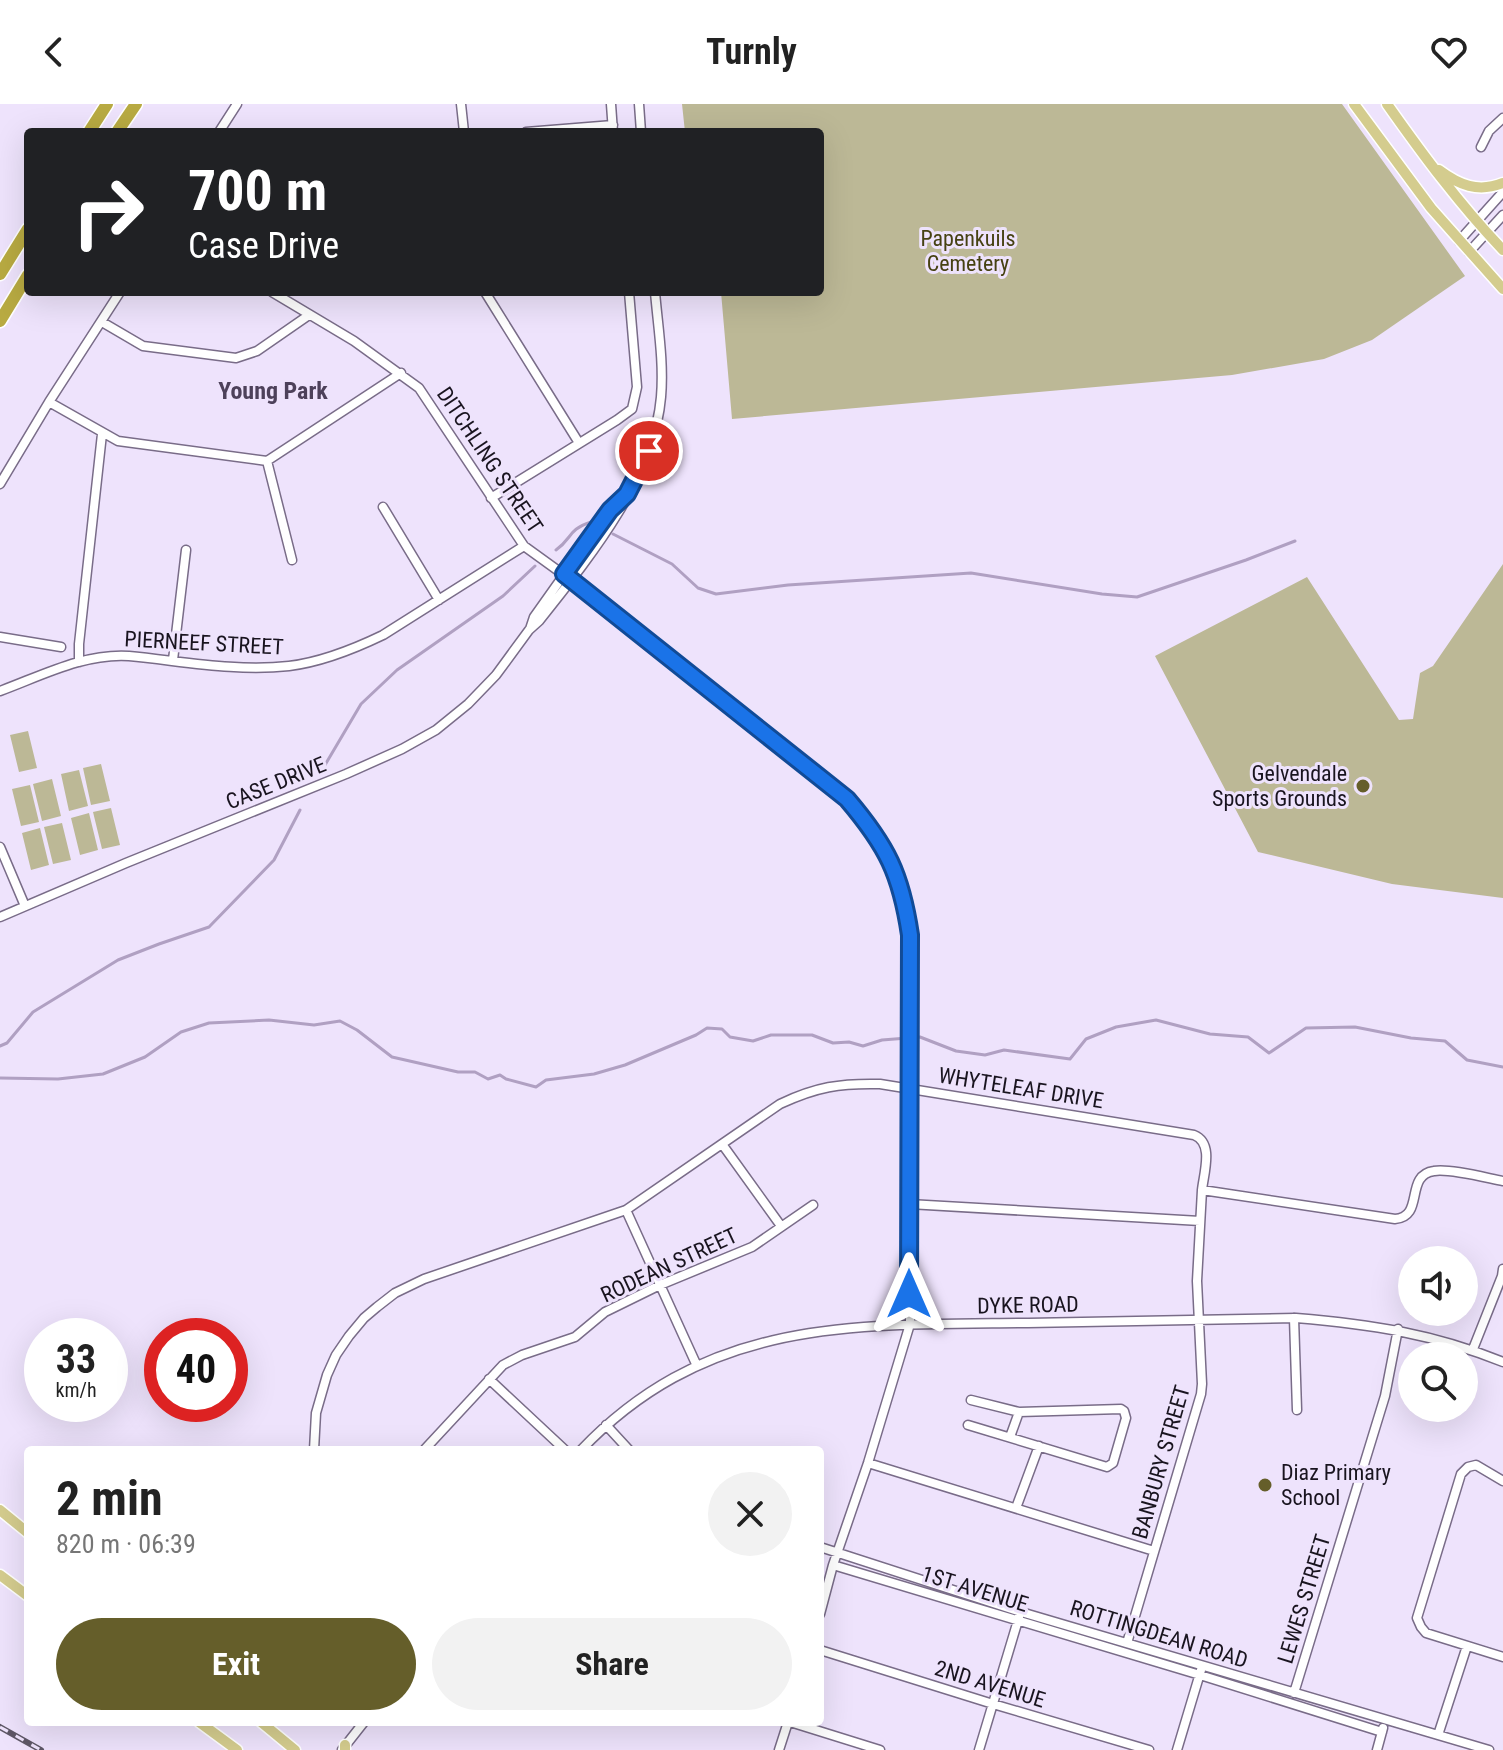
<!DOCTYPE html>
<meta charset="utf-8">
<style>
body{margin:0;font-family:"Roboto Condensed",sans-serif;background:#f2f2f2;color:#222;height:100vh;display:flex;flex-direction:column;font-size:30px;white-space:nowrap}
*{box-sizing:border-box;margin:0}
p{font-size:26px;color:#767676}
.icon{flex:none;width:44px;height:44px;fill:none;stroke:currentColor;stroke-width:2;stroke-linecap:round;stroke-linejoin:round}
.map{position:relative;flex:1;overflow:hidden}
.drawer{position:absolute;left:24px;top:1342px;width:800px;height:280px;display:flex;flex-direction:column;background:#fff;border-radius:8px;box-shadow:0 8px 32px #0002}
.drawer>*{flex:none}
.guide{position:absolute;left:24px;top:24px;width:800px;height:168px;border-radius:8px;box-shadow:0 8px 32px #0002;background:#202124;color:#fff;overflow:hidden}
.controls{position:absolute;left:1398px;top:1142px;display:grid;gap:16px}
.controls a{display:grid;place-items:center;width:80px;height:80px;border-radius:50%;background:#fff;box-shadow:0 8px 32px #0002;font-size:40px}
.speed{position:absolute;left:24px;top:1214px;display:flex;gap:16px;font-size:40px;font-weight:700;text-align:center}
.speed>*{display:grid;place-content:center;width:104px;height:104px;border-radius:50%;background:#fff;box-shadow:0 8px 32px #0002;line-height:1}
.speed small{font-size:20px;font-weight:400}
.speed .limit{border:12px solid #d22;background:#fff;color:#111}
.pin{position:absolute;display:grid;place-items:center;width:68px;height:68px;color:#fff;margin:-34px;border:4px solid #fff;border-radius:50%;box-shadow:0 2px 8px #0007}
.me{position:absolute;width:88px;margin:-44px;rotate:0deg;stroke-linejoin:round;filter:drop-shadow(0 0 6px #0008)}
.turn{display:flex;align-items:center;gap:28px;height:168px;padding:0 32px;font-size:36px}
.turn .icon{width:104px;height:104px;stroke-width:2.5}
.turn b{display:block;font-size:56px;line-height:68px}
.round{display:grid;place-items:center;flex:none;width:84px;height:84px;border-radius:42px;background:#f2f2f2}
.headline{display:flex;align-items:center;justify-content:space-between;height:136px;padding:0 32px}
h1{font-size:48px;font-weight:700;line-height:60px}
.action{display:flex;gap:16px;margin-top:auto;padding:16px 32px}
.action a{flex:1;height:92px;border-radius:48px;background:#655e2a;color:#fff;font-size:32px;font-weight:700;line-height:92px;text-align:center}
.action a+a{background:#f2f2f2;color:#222}
header{display:flex;justify-content:space-between;align-items:center;height:104px;padding:0 32px;background:#fff;font-size:36px;font-weight:700}
.map>svg:first-child{display:block}
.green{fill:#bcb896}
.lines{fill:none;stroke-linecap:round;stroke-linejoin:round}
.stream{stroke:#b0a0c2;stroke-width:3}
.minor-casing{stroke:#796c88;stroke-width:11}
.major-casing{stroke:#fff;stroke-width:13}
.highway-casing{stroke:#fff;stroke-width:15}
.minor{stroke:#fff;stroke-width:8}
.major{stroke:#d4cc8e;stroke-width:10}
.highway{stroke:#b8aa42;stroke-width:12}
.rail-casing{stroke:#5e5766;stroke-width:6}
.rail{stroke:#eee3fc;stroke-width:3;stroke-dasharray:9;stroke-linecap:butt}
.route-casing{stroke:#114b97;stroke-width:20}
.route{stroke:#1a73e8;stroke-width:14}
.poi-dot{fill:#655e2a;stroke:#eee3fc;stroke-width:3}
.labels{text-anchor:middle;dominant-baseline:central;stroke-width:6;stroke-linejoin:round;paint-order:stroke}
.park-label{font-size:22px;fill:#464112;stroke:#eee3fc}
.street-label{font-size:22px;fill:#19141f;stroke:#eee3fc}
.poi-label{font-size:22px;fill:#19141f;stroke:#eee3fc;text-anchor:end}
.neighbourhood-label{font-size:24px;font-weight:bold;fill:#4d415a;stroke:#eee3fc}
</style>
<header><svg class="icon" aria-label="back" viewBox="0 0 24 24"><path d="M15 5l-7 7 7 7"/></svg>Turnly<svg class="icon" aria-label="heart" viewBox="0 0 24 24"><path d="M12 20l-8-8c-3-5 5-10 8-4 3-6 11-1 8 4z"/></svg></header>
<div class="map">
<svg width="1503" height="1646" viewBox="0 0 1503 1646">
<rect width="100%" height="100%" fill="#eee3fc"/>
<path class="green" d="M682,0H1342L1465,172L1372,236L1324,255L1232,271L732,315L721,188H820V28H685Z
M1503,460V794L1392,780L1258,748L1155,552L1307,473L1399,616L1413,615L1420,569L1433,562Z
M28,627L37,664L19,668L10,631Z
M101,660L110,697L91,701L83,664Z
M79,666L88,702L69,707L61,670Z
M52,675L61,712L42,717L33,680Z
M30,681L39,718L21,722L12,685Z
M111,704L120,741L102,745L93,708Z
M89,709L98,746L80,751L71,714Z
M62,719L71,756L53,760L44,723Z
M40,724L49,761L31,766L22,729Z"/>
<g class="lines">
<path class="stream" d="M613,430L672,460L698,484L716,490L788,481L971,469L1102,490L1137,493L1246,456L1295,437
M556,446C573,434 567,426 591,418
M325,661L361,600L397,566L503,492L535,462
M0,942L7,939L33,908L118,856L159,840L209,823L274,756L300,706
M0,974L58,975L103,970L145,953L181,928L209,919L269,916L314,921L340,917L357,926L392,953L458,968H475L488,975L500,971L506,975L536,983L546,976L594,970L625,961L696,931L707,924L722,925L730,933L753,937L771,931H812L833,939L849,938L863,942L882,936L920,933L956,947L985,951L1004,946L1070,955L1086,935L1116,923L1156,916L1210,930L1248,933L1269,949L1306,924L1355,923L1411,934L1445,937L1467,956L1503,963"/>
<g class="minor-casing">
<path id="minor" d="M461,0L464,28
M611,0L613,28
M639,0L641,28
M219,28L237,0
M526,28L613,21
M1481,43L1489,27L1503,14
M1459,137L1503,88
M1469,148L1503,111
M272,188L354,237L419,284L524,442L571,476L847,695L875,730L896,767L901,784L910,831L909,946L910,1220L868,1359L833,1461L820,1510
M485,188L579,339
M102,218L143,242L236,254L257,247L309,211
M49,298L118,337L267,357L401,269
M267,357L292,456
M0,380L49,298L120,188
M491,394L617,316L632,305L637,283L629,188
M383,403L439,496
M530,525L534,513L610,406L626,390
M0,533L61,543
M173,556L186,446
M79,558V540L102,330
M0,587C41,572 84,549 129,552C182,557 236,568 289,562C322,558 354,545 383,531L524,442
M0,743L25,802
M0,813L126,759L346,670L402,645L436,626L468,600L496,571L529,526L539,517C589,454 654,375 661,293C664,258 658,223 655,188
M722,1040L781,1122
M909,1100L1200,1117
M626,1106L697,1262
M1294,1214L1297,1306
M1473,1245L1502,1172L1503,1165
M489,1275L565,1346
M606,1321L629,1346
M968,1321L1107,1363L1113,1359L1126,1314L1124,1307L1121,1305L1019,1308L971,1296
M1010,1333L1019,1308
M425,1345L503,1261L522,1251L575,1233L605,1208L660,1181L752,1143L813,1101
M314,1346L316,1309L327,1271L336,1251L349,1232L364,1214L377,1203L395,1189L424,1175L626,1106L780,1000C816,983 840,979 880,980L1194,1031C1214,1039 1204,1068 1202,1086L1395,1115C1425,1113 1404,1071 1434,1067C1448,1064 1487,1074 1503,1077
M581,1346C709,1212 857,1221 1028,1219C1118,1218 1207,1216 1296,1214C1370,1220 1434,1230 1503,1258
M868,1359L1154,1447
M1503,1377L1476,1361L1468,1363L1461,1370L1417,1514L1421,1523L1426,1529L1503,1553
M1016,1404L1039,1342
M820,1443L1021,1508L1489,1646
M833,1461L1200,1571L1382,1628
M1127,1539L1201,1290L1202,1280L1197,1177L1202,1086
M820,1546L993,1600L1149,1646
M1294,1589L1385,1292L1398,1225
M790,1618L880,1646
M1438,1631L1467,1542
M342,1646L364,1618
M779,1646L788,1618
M979,1646L1019,1513
M1177,1646L1201,1566
M1377,1646L1383,1624"/>
</g>
<g class="major-casing">
<path id="major" d="M1354,0L1431,104L1503,185
M1387,0C1423,51 1460,101 1503,146
M1439,66C1459,81 1478,89 1503,79
M0,1406L28,1429
M0,1471L28,1492
M199,1618L237,1646
M261,1618L295,1646
M345,1641V1646"/>
</g>
<g class="highway-casing">
<path id="highway" d="M89,28L107,0
M117,28L136,0
M0,170L28,125
M0,217L28,171"/>
</g>
<use href="#minor" class="minor"/>
<use href="#major" class="major"/>
<use href="#highway" class="highway"/>
<g class="rail-casing">
<path id="rail" d="M0,1623L41,1646"/>
</g>
<use href="#rail" class="rail"/>
</g>
<g class="lines">
<g class="route-casing">
<path id="route" d="M649,347L627,390L610,406L564,470L847,695C887,742 901,770 910,831L909,1190"/>
</g>
<use href="#route" class="route"/>
</g>
<g class="poi-dot">
<circle cx="1363" cy="682" r="8"/>
<circle cx="1265" cy="1381" r="8"/>
</g>
<g class="labels">
<g class="park-label">
<text x="968" y="134">Papenkuils<tspan x="968" dy="25">Cemetery</tspan></text>
</g>
<g class="street-label">
<text transform="translate(490 356) rotate(56)">DITCHLING STREET</text>
<text transform="translate(204 539) rotate(3)">PIERNEEF STREET</text>
<text transform="translate(276 679) rotate(-22)">CASE DRIVE</text>
<text transform="translate(1021 984) rotate(9)">WHYTELEAF DRIVE</text>
<text transform="translate(669 1161) rotate(-25)">RODEAN STREET</text>
<text transform="translate(1028 1201) rotate(-1)">DYKE ROAD</text>
<text transform="translate(1161 1358) rotate(-74)">BANBURY STREET</text>
<text transform="translate(975 1485) rotate(17)">1ST AVENUE</text>
<text transform="translate(1304 1495) rotate(-73)">LEWES STREET</text>
<text transform="translate(1159 1530) rotate(17)">ROTTINGDEAN ROAD</text>
<text transform="translate(990 1580) rotate(17)">2ND AVENUE</text>
</g>
<g class="poi-label">
<text x="1347" y="669">Gelvendale<tspan x="1347" dy="25">Sports Grounds</tspan></text>
<text x="1281" y="1368" text-anchor="start">Diaz Primary<tspan x="1281" dy="25">School</tspan></text>
</g>
<g class="neighbourhood-label">
<text x="273" y="287">Young Park</text>
</g>
</g>
</svg>
<div class="controls">
<a><svg class="icon" aria-label="sound" viewBox="0 0 24 24"><path d="M4 9h4l5-4v14l-5-4H4zM17 9q2 3 0 6"/></svg></a>
<a><svg class="icon" aria-label="search" viewBox="0 0 24 24"><circle cx="10" cy="10" r="6"/><path d="M15 15l6 6"/></svg></a>
</div>
<div class="speed"><div>33<small>km/h</small></div><div class="limit">40</div></div>
<div class="pin" style="left:649px;top:347px;background:#d93025"><svg class="icon" aria-label="arrive" viewBox="0 0 24 24"><path d="M6 21V4h12l-3 4 3 4H6"/></svg></div>
<svg class="me" style="left:909px;top:1190px" viewBox="-20 -20 40 40"><path d="M0-17L14 15 0 8-14 15z" fill="#1a73e8" stroke="#fff" stroke-width="4"/></svg>
<div class="guide">
<div class="turn"><svg class="icon" aria-label="right" viewBox="0 0 24 24"><path d="M7 20v-9h11M14 6l5 5-5 5"/></svg><div><b>700 m</b>Case Drive</div></div>
</div>
<section class="drawer">
<div class="headline"><div><h1>2 min</h1><p>820 m · 06:39</p></div><a class="round"><svg class="icon" aria-label="close" viewBox="0 0 24 24"><path d="M6 6l12 12M18 6L6 18"/></svg></a></div>
<div class="action"><a>Exit</a><a>Share</a></div>
</section>
</div>
